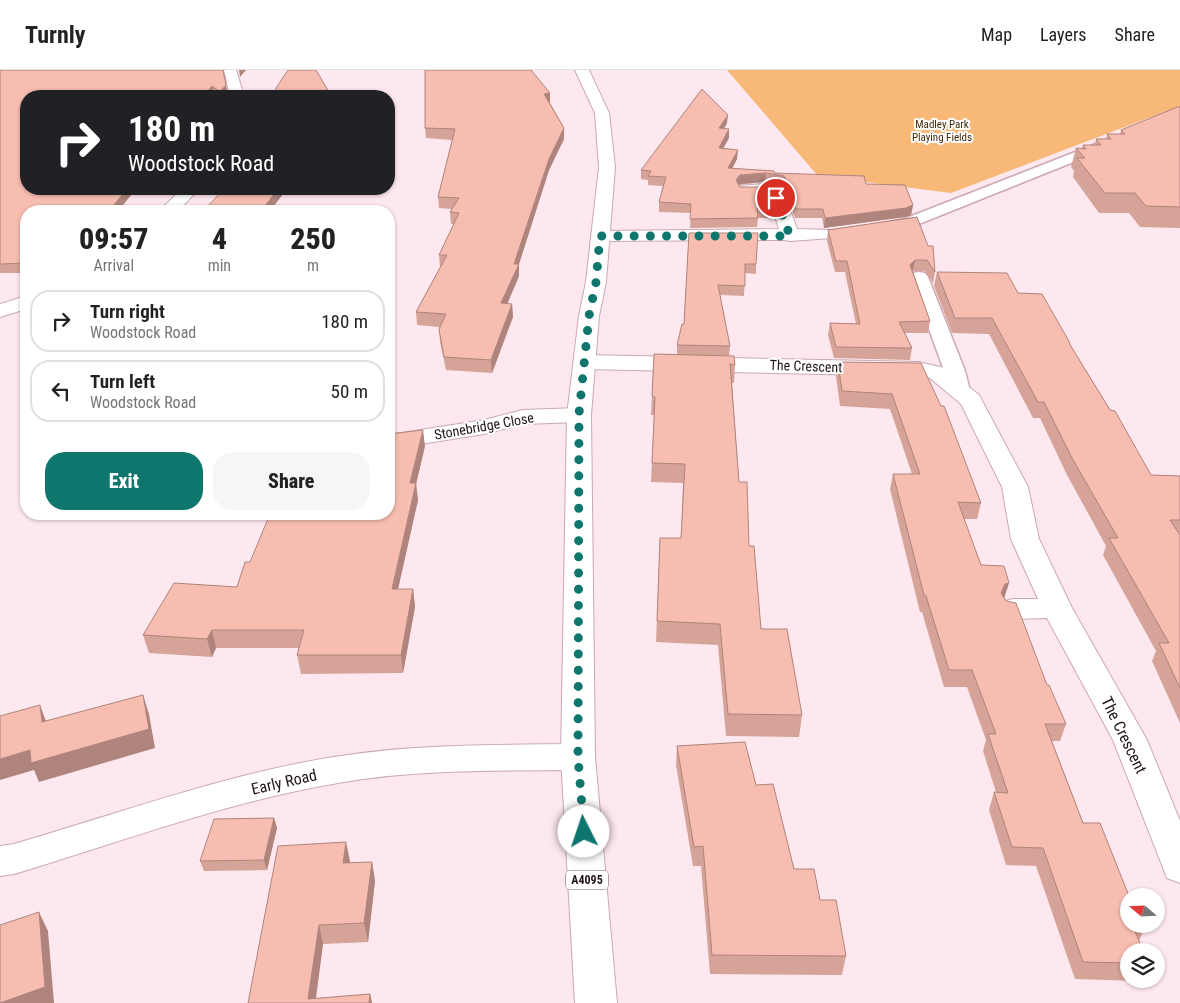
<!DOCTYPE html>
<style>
body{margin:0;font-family:"Roboto Condensed",sans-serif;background:#f6f6f6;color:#222;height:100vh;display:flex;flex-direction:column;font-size:19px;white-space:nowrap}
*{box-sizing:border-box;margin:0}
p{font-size:16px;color:#767676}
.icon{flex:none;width:28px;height:28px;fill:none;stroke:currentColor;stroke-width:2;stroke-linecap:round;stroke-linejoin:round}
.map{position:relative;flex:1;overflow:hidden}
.side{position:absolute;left:20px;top:135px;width:375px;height:315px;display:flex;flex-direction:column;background:#fff;border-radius:20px;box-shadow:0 1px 4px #0004}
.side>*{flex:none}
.guide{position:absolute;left:20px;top:20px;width:375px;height:105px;border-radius:20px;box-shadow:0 1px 4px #0004;background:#202124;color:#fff;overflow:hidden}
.needle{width:32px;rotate:289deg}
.buttons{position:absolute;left:1120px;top:818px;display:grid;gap:10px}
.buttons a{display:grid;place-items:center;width:45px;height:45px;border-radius:50%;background:#fff;box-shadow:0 1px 4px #0004;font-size:25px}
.pin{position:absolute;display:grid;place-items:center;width:42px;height:42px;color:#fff;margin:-21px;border:2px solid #fff;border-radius:50%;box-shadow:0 1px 5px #0007}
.me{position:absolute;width:55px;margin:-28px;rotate:356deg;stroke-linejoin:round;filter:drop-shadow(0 0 4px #0008)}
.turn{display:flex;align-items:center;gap:18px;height:105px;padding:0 25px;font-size:22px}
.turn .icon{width:65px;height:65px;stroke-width:2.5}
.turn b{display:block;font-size:35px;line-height:42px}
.eta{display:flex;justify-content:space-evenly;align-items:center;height:85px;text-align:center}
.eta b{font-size:30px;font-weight:800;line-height:35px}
.cta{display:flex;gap:10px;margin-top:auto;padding:10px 25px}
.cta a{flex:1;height:58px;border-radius:20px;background:#0f766e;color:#fff;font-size:20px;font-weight:800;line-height:58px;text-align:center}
.cta a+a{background:#f6f6f6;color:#222}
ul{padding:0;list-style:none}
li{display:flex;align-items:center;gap:15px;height:62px;margin:0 10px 8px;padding:0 15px;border:2px solid #e0e0e0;border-radius:20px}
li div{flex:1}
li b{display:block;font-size:19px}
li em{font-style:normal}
header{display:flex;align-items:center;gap:30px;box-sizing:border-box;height:70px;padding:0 25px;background:#fff;border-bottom:1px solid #e0e0e0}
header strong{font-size:24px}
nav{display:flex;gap:28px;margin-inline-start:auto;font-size:18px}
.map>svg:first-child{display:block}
.green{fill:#f7b878}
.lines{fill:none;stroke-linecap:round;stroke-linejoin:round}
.lane-casing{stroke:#cba8b3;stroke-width:3}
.street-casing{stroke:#cba8b3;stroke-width:2}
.primary-casing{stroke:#cba8b3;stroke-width:2}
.lane{fill:#fff;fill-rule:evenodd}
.street{fill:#fff;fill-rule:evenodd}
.primary{fill:#fff;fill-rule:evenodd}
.wall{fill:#d5a398}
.shaded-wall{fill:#ae847c}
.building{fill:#f8bdb1;stroke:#ae847c}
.route{stroke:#0f766e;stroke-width:9;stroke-dasharray:0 16.2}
.labels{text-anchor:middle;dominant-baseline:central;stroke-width:4;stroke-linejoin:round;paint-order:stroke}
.far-park-label{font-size:11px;fill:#422708;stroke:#fff}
.shield{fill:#fff;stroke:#645b5e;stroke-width:1}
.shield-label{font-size:12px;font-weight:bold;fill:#211519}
.street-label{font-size:14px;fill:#211519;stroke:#fff}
.near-street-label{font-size:16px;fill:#211519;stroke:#fff}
</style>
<header>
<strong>Turnly</strong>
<nav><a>Map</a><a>Layers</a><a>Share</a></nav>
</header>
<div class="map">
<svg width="1180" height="933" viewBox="0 0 1180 933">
<rect width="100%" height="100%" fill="#fee8ef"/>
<path class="green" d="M727,0H1180V36L951,123L818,106Z"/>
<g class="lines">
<g class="lane-casing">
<path id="lane" d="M1106,70L1111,71L1113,74L1111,77L914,156L886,162L880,160L878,157L880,154L904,149Z
M919,202L925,203L928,207L965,301L970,321L967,325L960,327L953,325L910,207L913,203Z"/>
</g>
<g class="street-casing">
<path id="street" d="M224,0H236L244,26H230Z
M765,114L781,116L797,159L832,160L835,164L832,168L790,171L784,170L600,171L594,170L591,166L594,162L600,161L779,159L768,124H739L737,120L739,116Z
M182,119H199L178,141H159Z
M26,226V239L0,247V234Z
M585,285L918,292L945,298L979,325L1028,417L1039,469L1072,538L1147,670L1180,751V813L1167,808L1113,670L1047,548L1013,549L1002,546L998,539L1002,532L1013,529H1038L1011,469L1002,417L961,334L930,308L918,306L585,299L577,297L574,292L577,287Z
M579,338L587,340L591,345L587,350L579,352L523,354L484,364L389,379V365L484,350L523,340Z
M578,674L590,678L595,687L590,696L578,700C500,701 421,699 344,712C232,730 123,771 14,804L0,806V776L14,774C124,742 234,701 347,685C424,674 501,675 578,674Z"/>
</g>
<g class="primary-casing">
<path id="primary" d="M575,0H589L609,43L615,97L606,212L599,246L591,345L595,687L617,933H575L561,687L567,345L579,246L586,212L599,97L595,43Z"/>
</g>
<use href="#lane" class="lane"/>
<use href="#street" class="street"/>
<use href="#primary" class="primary"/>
</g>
<path class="wall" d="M0,0H223L227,22L224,26H217L214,24L212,26H26L136,119L118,141H26V203H0Z
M425,0L550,33L564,58V69L549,100L519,194V206L507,234H512L513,247L492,303L446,300L440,272L439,259L440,257L417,255L416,242L440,197L439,185L454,154H451L450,142L452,139L439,138L438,127L452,70L426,68L425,58Z
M1180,36V158L1140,157L1129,143H1099L1073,107L1074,101L1071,97L1076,78H1082L1083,75H1095L1096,69H1106L1107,64H1120L1121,60Z
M727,53L724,59H729V68L723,79L737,89L732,99L866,114L913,135L911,145L905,147L824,158L822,148H795L783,115L765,112L739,115L740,117L774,138V148H758L757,157L690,158L691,143L659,142V132L663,116L648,115V110L641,109V100Z
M917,147L935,202L933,213L925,201H913L930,251L928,263H905L912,278L910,290L834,288L828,265L830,253L856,254L845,202H835L827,171L828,160Z
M689,163L756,194V204L745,203L744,226L720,225L730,276L729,286L735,295L734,313H732L739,412L761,559L802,645L799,667L726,666L718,575L656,572L660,468H681L683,413L651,412L654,345H651L654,284L677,285V275L684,254Z
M937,202L1018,223L1070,273V275L1151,405L1180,406V653L1152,591L1156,581L1103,485L1106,476L1067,405L1040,348H1033L989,264L952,263L934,216Z
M838,292L921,293L981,433L977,449H964L981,495L1005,529L1066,654L1060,671H1052L1083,753L1143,862L1139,871L1129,881V909H1140L1139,911L1075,909L1036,796L1006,795L989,740L994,722H996L983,681L986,670L967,617H944L922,542H920L890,419L893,404H912L890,339L840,336L836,306Z
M425,376L416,414L418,430L398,519H413L415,537L403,603L301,604L297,585L299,578H216L212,587L149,583L143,565L237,517L250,492L389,444Z
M677,676L756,715L794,799L820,830L846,886L842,905L710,904L701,796H693L676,695Z
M274,748L277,758L267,800L204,801L200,791Z
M350,791L349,793L372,792L375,811L368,872L323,874L316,929L370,924L372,933H248Z"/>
<path class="shaded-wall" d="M239,0H246L240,7Z
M226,15L227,22L224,26H221L220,22Z
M212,16L214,24L212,26H204Z
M550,23V33H545L544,24Z
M728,45L727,53L719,67V58Z
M564,58V69L549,100L519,194V206L502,246L501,233L549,89Z
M729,59V68L718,87L719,78Z
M738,80L737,89L727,107L728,98Z
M766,103L765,112L739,114L735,119L736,110L740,105Z
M127,119H136L118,141H109Z
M278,119H287L270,141H261Z
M913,135L911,145L905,147L824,158L825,148Z
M915,190L913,201L910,195Z
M512,234L513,247L492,303L491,290Z
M423,360L425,376L416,414L418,430L394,537L392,519L410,413Z
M168,444H173L169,450Z
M1009,513L1004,529L1001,523L1005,514Z
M413,519L415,537L403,603L401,585Z
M212,560L216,578L212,587L207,569Z
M143,625L149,644L155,678L39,712L34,700L0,710V689L30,680Z
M40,635L47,654L42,652Z
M274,748L277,758L267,800L264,790Z
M346,772L350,791L347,813L343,793Z
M372,792L375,811L368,872L364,853Z
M39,842L48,861L54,933H0Z
M319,855L323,874L315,933L308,929Z
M370,924L372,933H369Z"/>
<path class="building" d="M0,0H223L226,15L220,22L212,16L204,26H26V119H127L109,141H26V193L0,194Z
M288,0H316L329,22V26H275L276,18Z
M425,0H531L550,23L544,24L564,58L549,89L514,194H519L501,233L512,234L491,290L444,287L439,259L446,244L416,242L447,185H439L459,143L450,142L459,128L438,127L455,59L425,58Z
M702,19L728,45L719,58L729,59L719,78L738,80L728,98L774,101V103L864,106L866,114L905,115L913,135L906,138L825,148L823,139H796L784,106L766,103L740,105L736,110L740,117H767L774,138H757L758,148L690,149L691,134L659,132L666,107L648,106L651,101L641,100Z
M1180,36V137L1146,136L1135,123H1105L1077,88H1085L1076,78L1086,79L1083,75H1101L1096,69H1111L1107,64H1125L1121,60Z
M224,119H278L261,141H203Z
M917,147L928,176H933L935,202L927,190H915L910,195L930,251L899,252L912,278L836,277L830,253L860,254L847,191H836L828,160Z
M689,163H758L756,194H745V216L718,215L730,276L677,275L682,254H684Z
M937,202L1007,203L1018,223L1042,224L1070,273H1069L1110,340L1115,341L1151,405L1180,406V450H1170L1180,465V618L1159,573H1169L1109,468H1118L1072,388L1044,332H1038L992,248H955Z
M654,284L734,286L735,295L730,294L739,412H747L749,476H754L761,559H787L802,645L728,644L720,554L657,551L660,468H681L685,394L652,393L655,327L652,326Z
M838,292L921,293L941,336H944L981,433L958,432L981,495L1004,496L1009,513L1005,514L1001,523L1006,531L1016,533L1047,615H1049L1066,654H1045L1083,753H1100L1129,826V854H1140L1143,862L1135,861L1143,881H1129V893L1083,892L1043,778L1012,777L994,722L1008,723L988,664H996L972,600H949L926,526L924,525L893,404H920L892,324L842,321Z
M423,360L410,413H416L392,519H413L401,585H297L304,560H212L207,569L143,565L174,513L237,517L245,492H250L270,444H389V364Z
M143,625L149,659L31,693L30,680L0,689V646L40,635L42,652Z
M745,672L756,715L773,714L794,799H814L820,830H836L846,886L712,885L703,776L694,777L677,676Z
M274,748L264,790L200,791L214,749Z
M346,772L343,793L372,792L364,853L319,855L308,929L370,924L369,933H248L278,776Z
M39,842L45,917L0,933V855Z"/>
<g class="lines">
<path class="route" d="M584,762L578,687L579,344L589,246L596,212L600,166H790L776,128"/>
</g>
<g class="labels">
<g class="far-park-label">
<text x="942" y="54">Madley Park<tspan x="942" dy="13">Playing Fields</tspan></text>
</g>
<rect class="shield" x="566" y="800.5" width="42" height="19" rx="4"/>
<g class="shield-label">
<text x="587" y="810">A4095</text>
</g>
<g class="street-label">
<text transform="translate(806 296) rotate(2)">The Crescent</text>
<text transform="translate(484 356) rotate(-10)">Stonebridge Close</text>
</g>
<g class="near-street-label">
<text transform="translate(1124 665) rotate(64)">The Crescent</text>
<text transform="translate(284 712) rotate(-13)">Early Road</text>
</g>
</g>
</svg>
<div class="buttons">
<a><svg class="needle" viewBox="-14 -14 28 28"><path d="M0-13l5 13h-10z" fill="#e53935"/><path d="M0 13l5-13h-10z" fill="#767676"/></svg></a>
<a><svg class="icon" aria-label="layers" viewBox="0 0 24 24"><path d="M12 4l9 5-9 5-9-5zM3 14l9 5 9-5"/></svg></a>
</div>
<div class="pin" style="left:776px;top:128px;background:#d93025"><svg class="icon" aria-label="arrive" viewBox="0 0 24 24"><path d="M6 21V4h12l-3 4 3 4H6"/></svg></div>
<svg class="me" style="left:584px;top:762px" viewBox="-20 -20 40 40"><circle r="19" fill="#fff"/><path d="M0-13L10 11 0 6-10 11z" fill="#0f766e"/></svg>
<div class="guide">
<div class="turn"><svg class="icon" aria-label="right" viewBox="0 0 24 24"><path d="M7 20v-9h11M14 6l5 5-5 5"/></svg><div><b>180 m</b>Woodstock Road</div></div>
</div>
<section class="side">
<div class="eta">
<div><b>09:57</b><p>Arrival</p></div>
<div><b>4</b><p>min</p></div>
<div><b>250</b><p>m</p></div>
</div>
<ul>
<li><svg class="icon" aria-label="right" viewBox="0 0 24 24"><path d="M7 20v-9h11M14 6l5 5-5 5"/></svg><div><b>Turn right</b><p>Woodstock Road</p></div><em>180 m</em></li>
<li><svg class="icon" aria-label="left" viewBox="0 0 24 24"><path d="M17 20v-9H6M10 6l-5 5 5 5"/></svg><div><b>Turn left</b><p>Woodstock Road</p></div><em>50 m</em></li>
</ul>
<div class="cta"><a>Exit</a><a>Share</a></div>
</section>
</div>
